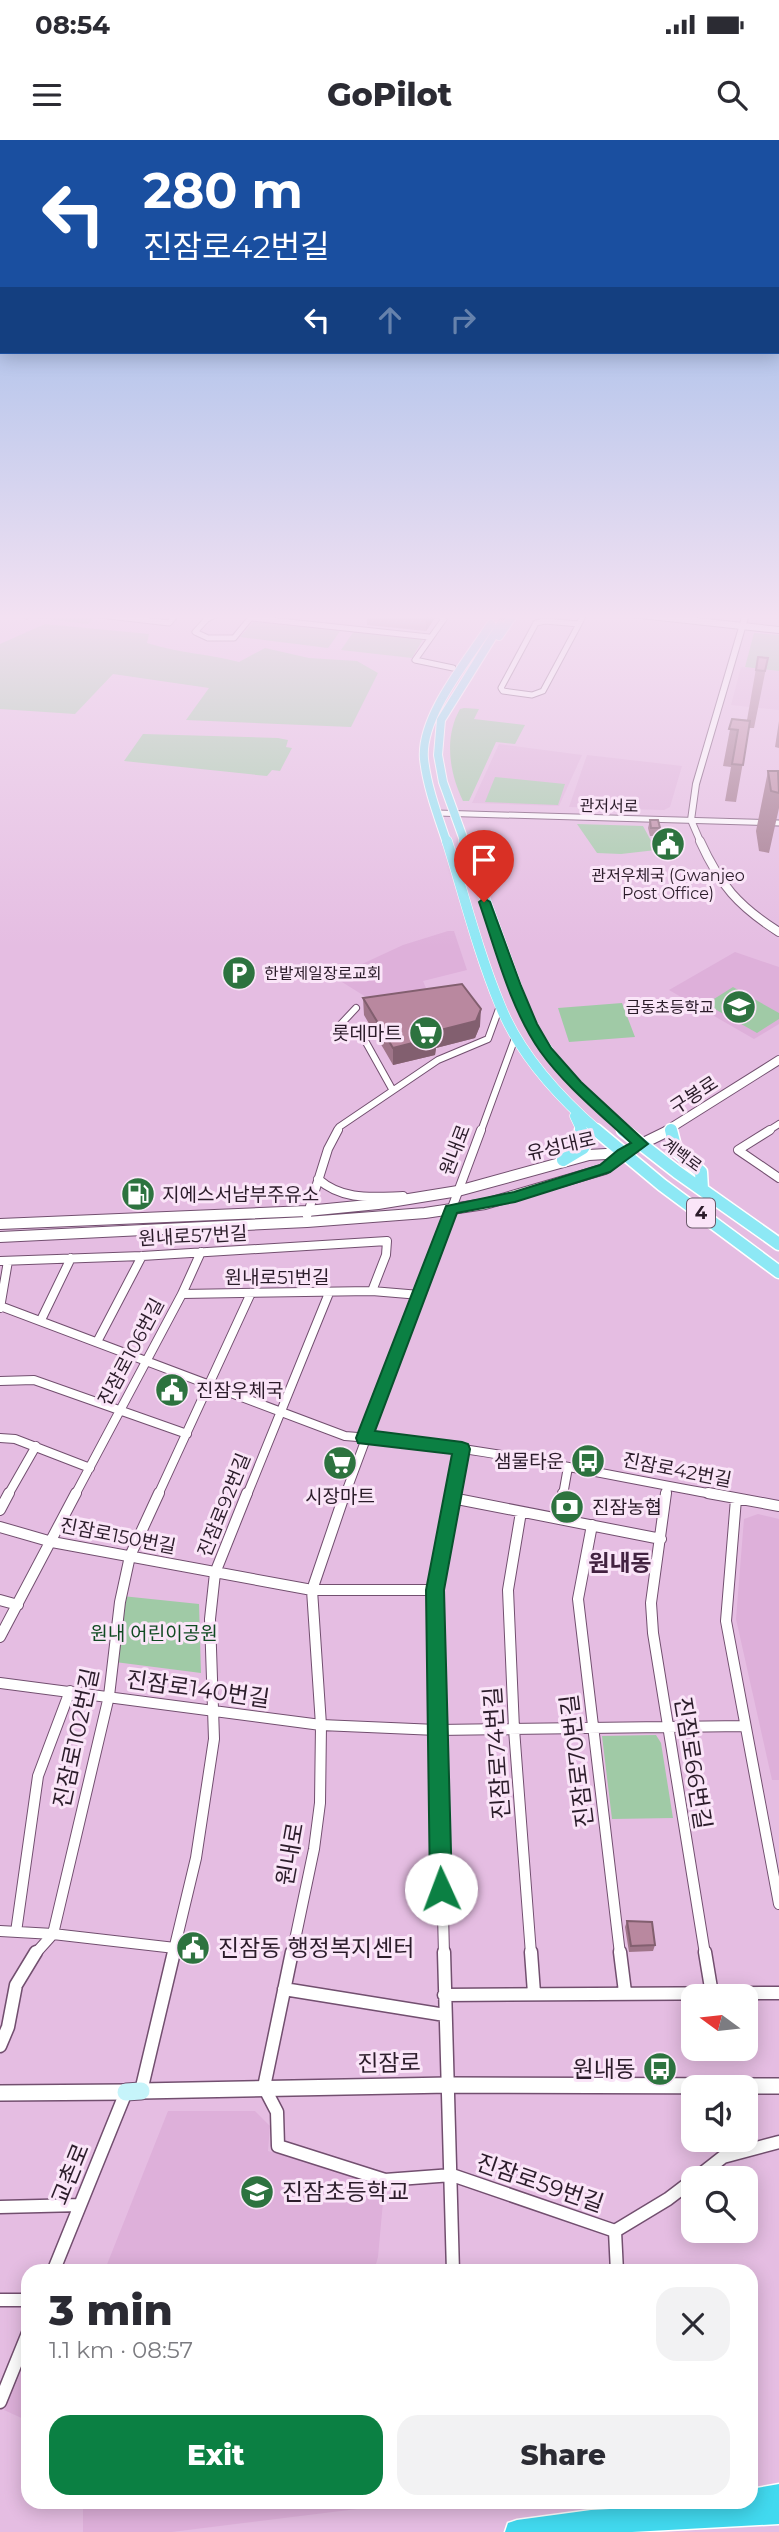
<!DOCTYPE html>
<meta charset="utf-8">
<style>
body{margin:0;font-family:Montserrat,"Noto Sans KR",sans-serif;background:#f2f2f3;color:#2b2b33;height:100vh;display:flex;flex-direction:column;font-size:26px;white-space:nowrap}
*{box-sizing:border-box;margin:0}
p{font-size:23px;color:#7c7c81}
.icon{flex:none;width:38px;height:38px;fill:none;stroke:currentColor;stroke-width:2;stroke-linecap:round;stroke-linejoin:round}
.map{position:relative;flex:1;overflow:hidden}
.side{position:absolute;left:21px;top:2124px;width:737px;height:245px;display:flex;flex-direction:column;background:#fff;border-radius:21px;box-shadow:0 4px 18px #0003}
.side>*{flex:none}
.banner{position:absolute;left:0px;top:0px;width:780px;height:214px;box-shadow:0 4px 18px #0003;background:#1a4fa0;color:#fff;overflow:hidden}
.needle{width:46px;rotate:285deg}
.tools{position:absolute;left:681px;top:1844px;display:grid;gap:14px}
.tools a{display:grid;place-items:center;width:77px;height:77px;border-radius:14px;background:#fff;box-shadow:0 4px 18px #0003;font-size:35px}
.pin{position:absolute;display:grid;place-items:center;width:60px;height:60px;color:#fff;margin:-72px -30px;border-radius:50% 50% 50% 0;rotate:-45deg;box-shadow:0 0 7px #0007}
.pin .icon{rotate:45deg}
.me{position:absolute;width:77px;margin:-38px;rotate:358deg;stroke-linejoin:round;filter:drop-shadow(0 0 5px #0008)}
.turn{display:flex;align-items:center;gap:24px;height:147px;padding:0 28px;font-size:32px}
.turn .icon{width:91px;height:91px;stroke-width:2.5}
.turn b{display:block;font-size:49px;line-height:60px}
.lanes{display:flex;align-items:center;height:66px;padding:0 28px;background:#0003;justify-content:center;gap:35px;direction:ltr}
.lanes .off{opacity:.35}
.round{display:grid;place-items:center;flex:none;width:74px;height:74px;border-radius:21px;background:#f2f2f3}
.summary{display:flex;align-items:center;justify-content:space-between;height:119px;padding:0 28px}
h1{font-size:42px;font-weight:800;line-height:52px}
.cta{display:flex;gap:14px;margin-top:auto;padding:14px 28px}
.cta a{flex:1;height:80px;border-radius:21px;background:#0b8043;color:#fff;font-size:28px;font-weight:800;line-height:80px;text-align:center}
.cta a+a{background:#f2f2f3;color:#2b2b33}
.status{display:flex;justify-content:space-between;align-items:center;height:49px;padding:0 35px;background:#fff;direction:ltr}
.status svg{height:19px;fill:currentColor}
header{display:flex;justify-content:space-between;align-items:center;height:91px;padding:0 28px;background:#fff;font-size:32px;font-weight:800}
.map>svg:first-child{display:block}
.built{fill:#deb0da}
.green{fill:#a0caa6}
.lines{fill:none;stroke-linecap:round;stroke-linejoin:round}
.primary-tunnel{stroke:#c09dbd;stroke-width:8;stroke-dasharray:8 3.5;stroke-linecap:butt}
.minor-far4-casing{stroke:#724f6f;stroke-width:7}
.minor-far3-casing{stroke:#724f6f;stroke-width:8}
.minor-far2-casing{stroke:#724f6f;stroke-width:10}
.minor-far1-casing{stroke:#724f6f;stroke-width:12}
.minor-casing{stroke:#724f6f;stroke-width:15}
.tertiary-far3-casing{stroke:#724f6f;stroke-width:8}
.tertiary-far2-casing{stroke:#724f6f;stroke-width:10}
.tertiary-far1-casing{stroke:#724f6f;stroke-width:12}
.tertiary-casing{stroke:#724f6f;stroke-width:18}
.secondary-casing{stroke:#724f6f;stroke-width:19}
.primary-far2-casing{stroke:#fff;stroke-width:10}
.primary-far1-casing{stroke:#fff;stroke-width:11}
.primary-casing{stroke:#fff;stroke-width:15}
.motorway-casing{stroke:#fff;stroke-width:3}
.minor-far4{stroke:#fff;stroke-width:5}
.minor-far3{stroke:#fff;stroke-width:6}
.minor-far2{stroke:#fff;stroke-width:8}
.minor-far1{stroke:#fff;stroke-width:10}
.minor{stroke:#fff;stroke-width:12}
.tertiary-far3{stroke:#fff;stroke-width:6}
.tertiary-far2{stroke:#fff;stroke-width:8}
.tertiary-far1{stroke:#fff;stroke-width:10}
.tertiary{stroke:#fff;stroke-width:15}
.secondary{stroke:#c6f4fa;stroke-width:17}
.primary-far2{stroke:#8de8f5;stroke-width:8}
.primary-far1{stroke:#8de8f5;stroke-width:10}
.primary{stroke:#8de8f5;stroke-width:12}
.motorway{fill:#41d9ef;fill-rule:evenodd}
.wall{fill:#9f7589}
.shaded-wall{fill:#825f6f}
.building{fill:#b9889f;stroke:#825f6f;stroke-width:2}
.route{fill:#0b8043;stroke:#07532c;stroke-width:2}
.labels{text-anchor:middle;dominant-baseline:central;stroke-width:6;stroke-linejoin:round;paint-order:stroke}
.far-street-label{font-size:16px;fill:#2b1c2a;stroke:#fae5f8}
.far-poi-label{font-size:16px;fill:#2b1c2a;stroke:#fae5f8}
.shield{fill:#fae5f8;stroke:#695868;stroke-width:2}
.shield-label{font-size:18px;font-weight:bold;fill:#2b1c2a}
.poi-label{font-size:19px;fill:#2b1c2a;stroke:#fae5f8;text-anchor:start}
.street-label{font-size:19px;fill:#2b1c2a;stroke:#fae5f8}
.park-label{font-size:19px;fill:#104a22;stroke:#fae5f8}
.quarter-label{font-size:23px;font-weight:bold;fill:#422240;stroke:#fae5f8}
.near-street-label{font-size:23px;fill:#2b1c2a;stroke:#fae5f8}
.near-poi-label{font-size:23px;fill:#2b1c2a;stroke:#fae5f8;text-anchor:start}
</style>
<div class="status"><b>08:54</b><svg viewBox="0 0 49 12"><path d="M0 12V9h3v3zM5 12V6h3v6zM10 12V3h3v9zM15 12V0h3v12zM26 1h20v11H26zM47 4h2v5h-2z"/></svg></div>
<header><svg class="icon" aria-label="menu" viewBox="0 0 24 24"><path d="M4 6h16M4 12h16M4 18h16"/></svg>GoPilot<svg class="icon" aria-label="search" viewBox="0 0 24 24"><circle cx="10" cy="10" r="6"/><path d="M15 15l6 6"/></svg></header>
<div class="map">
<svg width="779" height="2392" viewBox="0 0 779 2392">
<rect width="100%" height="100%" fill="#e5bde2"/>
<path class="built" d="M741,527L779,531V570L731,565Z
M499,604L582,615L559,666L472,663Z
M587,615L682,626L670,667L664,670L569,667Z
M448,791H454L467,830L423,841L429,855L374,862L334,837L403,805Z
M735,812L779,827V884L754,899L669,850Z
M758,1374L779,1379V1640H772L736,1479L744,1379Z
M168,1971H255L270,1986L268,2011L374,2042L383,2062L378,2117L374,2131L104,2132Z
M28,2213V2281L4,2270Z
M364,2363L365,2368L172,2392H83V2363Z"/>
<path class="green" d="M32,474H98L88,484L29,477Z
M260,480L341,490L328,508L240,497L253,482Z
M45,484L149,494L147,503C177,513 209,514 239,522L265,508L309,518L357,521L378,533L351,587L186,580L209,548L113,534L75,574L0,569V504Z
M354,491L423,499L412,518L341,510Z
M754,493L779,495V531L745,527Z
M464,568L479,569L474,579L525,585L515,604L496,602L469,661H463C449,632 444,597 460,569Z
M143,594L278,598L288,600L286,607L292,608L280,631L272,630L267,636L124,621Z
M495,637L565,644L558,665L485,662Z
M577,684L643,686L656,710L621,714L597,713Z
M733,847L779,873V879L757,893L706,864Z
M622,863L635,897L569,902L558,868Z
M122,1456L199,1464L201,1533L115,1522Z
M656,1595L661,1603L673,1678L612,1679L602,1596Z"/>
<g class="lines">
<path class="primary-tunnel" d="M500,485L507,474"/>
<g class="minor-far4-casing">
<path id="minor-far4" d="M217,474L207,479L195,492L208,498H234L252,476
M438,474L444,479L415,520L453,528
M100,475L169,483L177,474
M27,476L29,474
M251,478L429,497
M545,481L579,484L543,551L532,555L503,551L501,548L536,483Z
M579,484L584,474
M437,673L779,683"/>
</g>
<g class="minor-far3-casing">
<path id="minor-far3" d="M356,868L341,884L348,892L363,897L392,949
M337,991L339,987L438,920L488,899L500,866
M481,991L515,898
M768,991L779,984"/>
</g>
<g class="minor-far2-casing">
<path id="minor-far2" d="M770,990L738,1010L779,1038
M318,1039C343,1061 372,1057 403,1056
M307,1076L328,1009L338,990
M0,1121L142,1116L387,1101L386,1115L372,1151
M182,1154L372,1151L420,1155
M0,1166L345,1296C470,1304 594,1333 718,1355
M0,1168L8,1121
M41,1180L71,1118
M97,1202L142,1116
M0,1241L34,1240L187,1294
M0,1298L15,1299L90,1328
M8,1355L36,1306
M75,1355L182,1154L201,1112
M158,1355L251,1153
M247,1355L329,1153
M345,1355L481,990
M453,1355L462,1309
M563,1355L568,1327
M666,1355L667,1346"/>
</g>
<g class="minor-far1-casing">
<path id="minor-far1" d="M666,1353L651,1463L653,1493L705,1814
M708,1353L779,1366
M452,1358L661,1399
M736,1359L726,1481L779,1764
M0,1370L9,1353
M521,1372L508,1450L514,1589L531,1814
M559,1379L563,1353
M592,1385L578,1459L620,1814
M0,1387L52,1402L312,1450H435
M0,1460L18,1465
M0,1497L76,1353
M0,1543L321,1585L437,1590L745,1586
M0,1791L53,1794L175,1808
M16,1792L38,1636L70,1551
M35,1814L53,1794L109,1556L120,1462L130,1416L159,1353
M173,1814L196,1718L214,1599L210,1479L215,1433L247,1353
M292,1814L314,1709L320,1663L321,1585L312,1450L345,1353
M444,1814L435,1450L454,1353"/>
</g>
<g class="minor-casing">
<path id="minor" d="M292,1812L264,1947L277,1972L278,2006L385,2040L452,2035L615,2091L617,2132
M444,1812L453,2132
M531,1812L534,1853
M620,1812L625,1852
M705,1812L712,1854
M284,1849L445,1875
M444,1855L779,1853
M0,1906L8,1887L16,1845L36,1812
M141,1951L174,1812
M695,2039L723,2017L779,2002
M0,2067L80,2065
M615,2091L668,2059L693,2040
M53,2132L126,1952
M0,2160H28
M0,2262L28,2193"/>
</g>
<g class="tertiary-far3-casing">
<path id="tertiary-far3" d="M632,474L779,490
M701,703L691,680L696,644L746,474"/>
</g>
<g class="tertiary-far2-casing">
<path id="tertiary-far2" d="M700,701C720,745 738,766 779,792
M666,991L779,920"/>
</g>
<g class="tertiary-far1-casing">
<path id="tertiary-far1" d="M0,1084L307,1071L378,1064L458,1051L589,1015L623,1013
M0,1097L307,1082L425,1073L485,1064L605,1029L623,1013L670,990"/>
</g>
<g class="tertiary-casing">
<path id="tertiary" d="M141,1951L449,1945L779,1946
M0,1953L126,1952"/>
</g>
<g class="secondary-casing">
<path id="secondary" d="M126,1952L141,1951"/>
</g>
<g class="primary-far2-casing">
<path id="primary-far2" d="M499,496L514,474
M447,703C438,676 427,647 424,619C420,576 469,519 491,484
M465,703L443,642L438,615L441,580L500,485"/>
</g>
<g class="primary-far1-casing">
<path id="primary-far1" d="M447,701C464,755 478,812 500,865C519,913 559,957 598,991
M464,701L530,884L553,918L581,950L625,991
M575,976L582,991"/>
</g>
<g class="primary-casing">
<path id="primary" d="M596,990L662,1045L779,1132
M623,990L677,1032L779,1104
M671,990L676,1010L701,1032L702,1049
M563,1020L583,1008L587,1001L581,990"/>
</g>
<g class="motorway-casing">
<path id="motorway" d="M779,2344V2384L632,2392H505L508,2383L517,2380L591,2370L688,2365L689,2362H751V2349Z"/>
</g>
<use href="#minor-far4" class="minor-far4"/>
<use href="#minor-far3" class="minor-far3"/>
<use href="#minor-far2" class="minor-far2"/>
<use href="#minor-far1" class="minor-far1"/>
<use href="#minor" class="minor"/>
<use href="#tertiary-far3" class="tertiary-far3"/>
<use href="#tertiary-far2" class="tertiary-far2"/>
<use href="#tertiary-far1" class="tertiary-far1"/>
<use href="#tertiary" class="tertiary"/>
<use href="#secondary" class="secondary"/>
<use href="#primary-far2" class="primary-far2"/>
<use href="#primary-far1" class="primary-far1"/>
<use href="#primary" class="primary"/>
<use href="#motorway" class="motorway"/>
</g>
<path class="wall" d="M367,474H435V478L426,491L367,485Z
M758,517L768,518L754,588H749L736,662L725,661L731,627L723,626L732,579L747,580Z
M779,581V608L775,607Z
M768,631L779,638V668L769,713L759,711L756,691Z
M650,680L660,688L659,692L679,699L678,707L663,709L658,700V696H650L648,688Z
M363,858L480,886L475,898L436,908L435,915L393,925L364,875Z
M627,1781L655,1805L653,1811L629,1812L625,1787Z"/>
<path class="shaded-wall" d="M428,474H435V478L426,491V476Z
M481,869L480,886L475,898L436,908L435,915L393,925V908L433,892Z"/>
<path class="building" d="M399,474H428L426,476Z
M758,517L768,518L765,531L756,530Z
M732,579L750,581L743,625L732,624L738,590L729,589Z
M768,631H778L779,653L771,651Z
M650,680H658L660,688H651Z
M674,691L679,699L664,700L659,692Z
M462,844L481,869L476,881L433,892L436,897L393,908L363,858Z
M627,1781L652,1782L655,1805L631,1806Z"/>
<linearGradient id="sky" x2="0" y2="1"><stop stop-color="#89b2e7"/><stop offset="0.59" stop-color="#f3e1f2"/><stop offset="1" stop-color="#f3e1f2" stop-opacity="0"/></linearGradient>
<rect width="779" height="808" fill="url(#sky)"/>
<path class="route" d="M484,758L490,762L521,846L537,884L551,908L581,942L648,1004L610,1032L515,1062L457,1073L375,1291L462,1302L468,1304L470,1309L444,1450L452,1749L449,1756L441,1759L434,1756L430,1749L426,1450L452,1314L358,1303L356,1298L446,1066L514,1052L600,1025L618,1010L631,1003C600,974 565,946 540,911C510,868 496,811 479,762Z"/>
<defs>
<g id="civic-disc" transform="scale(1.75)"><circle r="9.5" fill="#2d733f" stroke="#fae5f8"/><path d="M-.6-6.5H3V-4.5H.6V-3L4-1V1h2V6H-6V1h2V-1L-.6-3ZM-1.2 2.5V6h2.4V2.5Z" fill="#fff"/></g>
<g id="parking-disc" transform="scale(1.75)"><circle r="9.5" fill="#2d733f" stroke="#fae5f8"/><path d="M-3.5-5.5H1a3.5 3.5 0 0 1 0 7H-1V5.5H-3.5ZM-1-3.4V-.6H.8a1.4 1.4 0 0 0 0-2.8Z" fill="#fff"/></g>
<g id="school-disc" transform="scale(1.75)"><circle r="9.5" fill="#2d733f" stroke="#fae5f8"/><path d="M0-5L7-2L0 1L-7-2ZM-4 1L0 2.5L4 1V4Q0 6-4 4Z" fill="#fff"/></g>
<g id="supermarket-disc" transform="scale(1.75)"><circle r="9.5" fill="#2d733f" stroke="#fae5f8"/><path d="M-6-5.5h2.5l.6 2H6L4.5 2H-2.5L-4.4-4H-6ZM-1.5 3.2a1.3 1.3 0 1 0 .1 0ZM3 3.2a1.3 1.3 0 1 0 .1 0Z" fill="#fff"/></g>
<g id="fuel-disc" transform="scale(1.75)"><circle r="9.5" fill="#2d733f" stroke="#fae5f8"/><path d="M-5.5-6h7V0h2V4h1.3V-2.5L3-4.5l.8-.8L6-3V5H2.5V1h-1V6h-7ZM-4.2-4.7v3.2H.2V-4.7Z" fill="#fff"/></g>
<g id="bus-disc" transform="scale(1.75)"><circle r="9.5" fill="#2d733f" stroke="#fae5f8"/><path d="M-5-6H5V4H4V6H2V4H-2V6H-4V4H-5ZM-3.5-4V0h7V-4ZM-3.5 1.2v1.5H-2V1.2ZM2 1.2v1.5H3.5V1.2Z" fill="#fff"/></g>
<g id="bank-disc" transform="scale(1.75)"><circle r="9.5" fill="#2d733f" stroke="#fae5f8"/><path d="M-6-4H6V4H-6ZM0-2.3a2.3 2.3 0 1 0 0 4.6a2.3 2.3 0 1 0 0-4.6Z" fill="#fff"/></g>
</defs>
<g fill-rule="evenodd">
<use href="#civic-disc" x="668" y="704"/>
<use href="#parking-disc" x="239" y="833"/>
<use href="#school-disc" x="739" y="867"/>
<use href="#supermarket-disc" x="426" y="893"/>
<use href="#fuel-disc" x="138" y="1054"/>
<use href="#civic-disc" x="172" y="1250"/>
<use href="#bus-disc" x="588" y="1321"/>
<use href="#supermarket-disc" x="340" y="1323"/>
<use href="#bank-disc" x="567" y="1367"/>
<use href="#civic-disc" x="193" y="1808"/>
<use href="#bus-disc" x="660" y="1929"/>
<use href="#school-disc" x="257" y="2052"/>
</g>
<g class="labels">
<g class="far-street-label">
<text transform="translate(609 666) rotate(1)">관저서로</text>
<text transform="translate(682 1015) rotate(36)">계백로</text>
</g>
<g class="far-poi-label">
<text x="668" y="735">관저우체국 (Gwanjeo<tspan x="668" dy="18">Post Office)</tspan></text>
<text x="264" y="833" text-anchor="start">한밭제일장로교회</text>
<text x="714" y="867" text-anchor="end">금동초등학교</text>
</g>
<rect class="shield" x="687" y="1058.5" width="28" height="29" rx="5"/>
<g class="shield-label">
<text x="701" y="1073">4</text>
</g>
<g class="poi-label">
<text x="402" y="893" text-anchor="end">롯데마트</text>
<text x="162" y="1054">지에스서남부주유소</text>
<text x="196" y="1250">진잠우체국</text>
<text x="564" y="1321" text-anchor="end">샘물타운</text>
<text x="340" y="1356" text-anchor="middle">시장마트</text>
<text x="592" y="1367">진잠농협</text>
</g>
<g class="street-label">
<text transform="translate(694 955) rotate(-33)">구봉로</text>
<text transform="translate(561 1006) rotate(-13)">유성대로</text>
<text transform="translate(455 1010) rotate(-69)">원내로</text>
<text transform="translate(193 1096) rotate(-3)">원내로57번길</text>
<text x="277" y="1137">원내로51번길</text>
<text transform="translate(131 1212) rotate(-62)">진잠로106번길</text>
<text transform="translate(677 1330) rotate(11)">진잠로42번길</text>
<text transform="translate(224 1365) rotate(-68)">진잠로92번길</text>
<text transform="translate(118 1396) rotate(11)">진잠로150번길</text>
</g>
<g class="park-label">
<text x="154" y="1493">원내 어린이공원</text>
</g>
<g class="quarter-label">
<text x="620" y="1423">원내동</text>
</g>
<g class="near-street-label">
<text transform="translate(198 1549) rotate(8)">진잠로140번길</text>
<text transform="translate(76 1598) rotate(-78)">진잠로102번길</text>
<text transform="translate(497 1613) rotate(-94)">진잠로74번길</text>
<text transform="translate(577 1621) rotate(-97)">진잠로70번길</text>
<text transform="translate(693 1623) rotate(81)">진잠로66번길</text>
<text transform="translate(290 1714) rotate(-80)">원내로</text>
<text transform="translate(389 1923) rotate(-1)">진잠로</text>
<text transform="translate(70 2034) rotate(-68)">교촌로</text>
<text transform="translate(540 2043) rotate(19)">진잠로59번길</text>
</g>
<g class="near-poi-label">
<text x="218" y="1808">진잠동 행정복지센터</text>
<text x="636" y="1929" text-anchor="end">원내동</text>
<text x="282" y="2052">진잠초등학교</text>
</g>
</g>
</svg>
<div class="tools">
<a><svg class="needle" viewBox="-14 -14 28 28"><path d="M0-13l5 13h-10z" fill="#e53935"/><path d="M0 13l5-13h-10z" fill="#7c7c81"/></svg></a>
<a><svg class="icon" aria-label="sound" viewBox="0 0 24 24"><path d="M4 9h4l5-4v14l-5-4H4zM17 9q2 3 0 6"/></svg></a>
<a><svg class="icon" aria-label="search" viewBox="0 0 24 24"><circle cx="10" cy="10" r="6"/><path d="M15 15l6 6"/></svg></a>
</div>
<div class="pin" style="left:484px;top:762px;background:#d93025"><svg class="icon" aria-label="arrive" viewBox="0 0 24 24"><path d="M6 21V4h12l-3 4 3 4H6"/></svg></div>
<svg class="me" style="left:441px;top:1749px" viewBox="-20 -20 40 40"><circle r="19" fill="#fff"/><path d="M0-13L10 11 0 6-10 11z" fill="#0b8043"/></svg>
<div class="banner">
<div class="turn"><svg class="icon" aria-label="left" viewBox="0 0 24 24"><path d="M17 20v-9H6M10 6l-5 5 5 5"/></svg><div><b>280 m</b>진잠로42번길</div></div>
<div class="lanes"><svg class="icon" aria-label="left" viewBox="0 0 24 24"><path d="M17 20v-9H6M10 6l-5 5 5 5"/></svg><svg class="icon off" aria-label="ahead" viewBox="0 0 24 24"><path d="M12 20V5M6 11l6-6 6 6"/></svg><svg class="icon off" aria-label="right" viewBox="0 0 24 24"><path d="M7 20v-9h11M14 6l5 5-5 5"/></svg></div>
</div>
<section class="side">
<div class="summary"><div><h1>3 min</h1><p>1.1 km · 08:57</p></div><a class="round"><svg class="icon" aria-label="close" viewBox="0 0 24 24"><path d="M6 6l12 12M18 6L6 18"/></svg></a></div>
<div class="cta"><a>Exit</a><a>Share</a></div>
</section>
</div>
